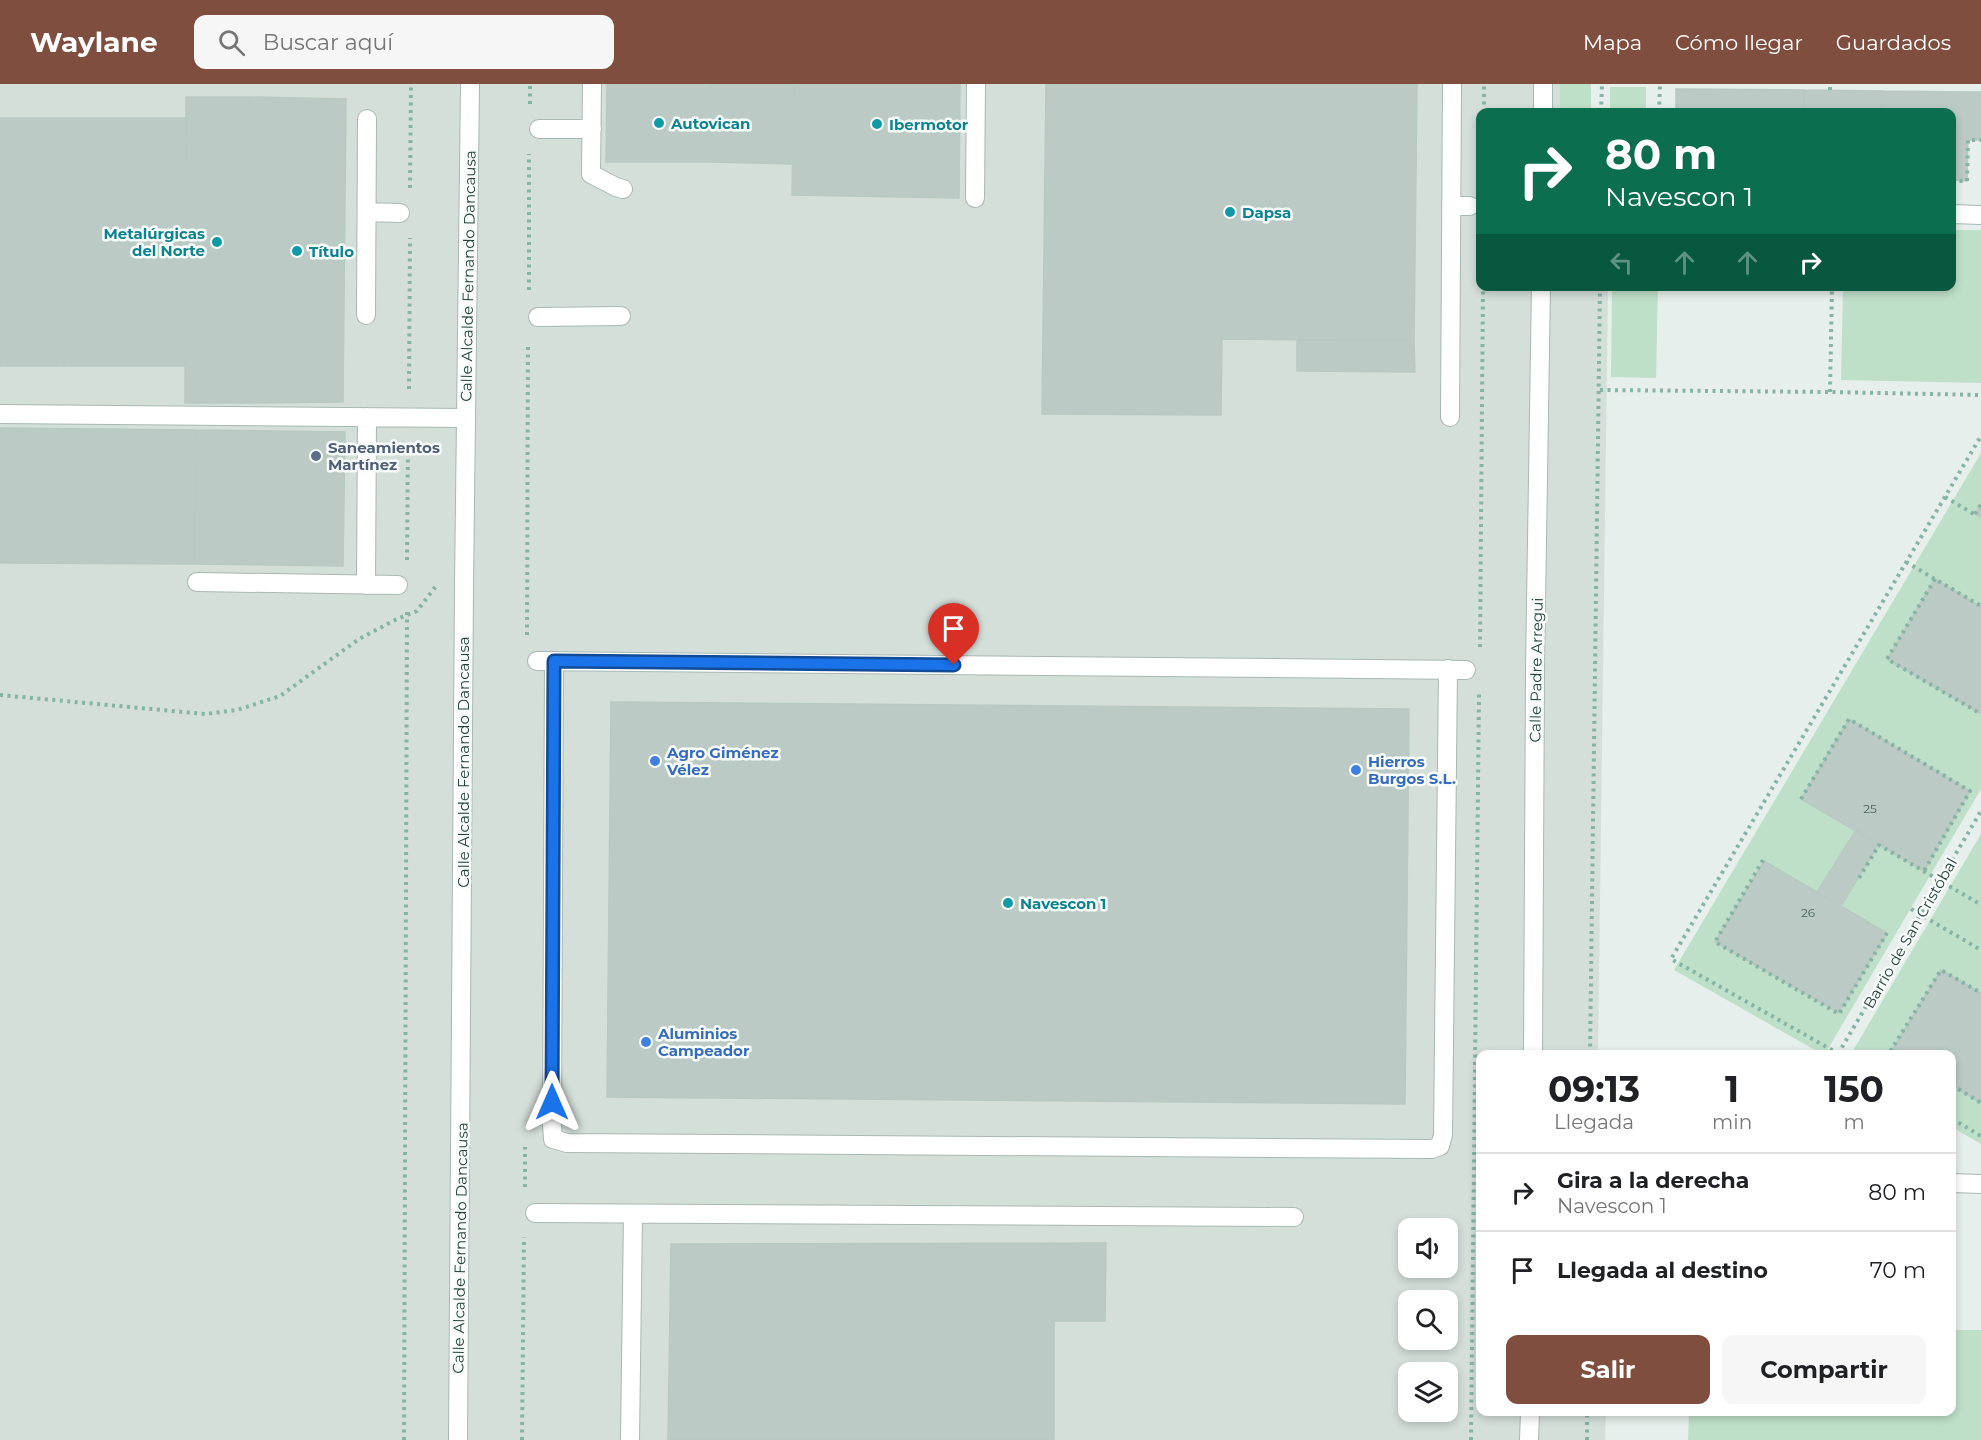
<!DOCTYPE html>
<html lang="es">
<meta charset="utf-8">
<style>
body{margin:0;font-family:Montserrat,sans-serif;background:#f6f6f6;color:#202124;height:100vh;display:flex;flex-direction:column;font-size:22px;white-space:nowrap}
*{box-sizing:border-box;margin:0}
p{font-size:20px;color:#757577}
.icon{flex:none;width:33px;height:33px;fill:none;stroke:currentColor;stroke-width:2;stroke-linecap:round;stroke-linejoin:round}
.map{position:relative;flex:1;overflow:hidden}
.sheet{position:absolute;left:1476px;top:966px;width:480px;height:366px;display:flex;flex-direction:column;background:#fff;border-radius:12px;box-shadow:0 3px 9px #0003}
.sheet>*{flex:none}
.hud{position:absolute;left:1476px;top:24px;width:480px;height:183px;border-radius:12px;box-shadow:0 3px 9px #0003;background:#0b6e4f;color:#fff;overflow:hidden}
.buttons{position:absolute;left:1398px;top:1134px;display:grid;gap:12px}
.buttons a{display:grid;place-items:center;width:60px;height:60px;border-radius:12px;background:#fff;box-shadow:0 3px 9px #0003;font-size:30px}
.pin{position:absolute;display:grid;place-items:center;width:51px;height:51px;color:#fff;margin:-62px -26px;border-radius:50% 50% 50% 0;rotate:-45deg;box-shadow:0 0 6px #0007}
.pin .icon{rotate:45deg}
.me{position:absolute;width:66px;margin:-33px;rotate:0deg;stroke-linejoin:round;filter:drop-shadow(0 0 4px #0008)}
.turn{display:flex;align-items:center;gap:21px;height:126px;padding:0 30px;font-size:27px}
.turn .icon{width:78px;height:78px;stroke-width:2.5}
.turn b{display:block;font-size:42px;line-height:51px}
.lanes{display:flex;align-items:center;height:57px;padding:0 30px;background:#0003;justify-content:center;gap:30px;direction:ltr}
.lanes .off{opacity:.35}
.eta{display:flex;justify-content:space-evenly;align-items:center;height:102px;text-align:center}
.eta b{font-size:36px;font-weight:700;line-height:42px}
.button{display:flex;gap:12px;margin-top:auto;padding:12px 30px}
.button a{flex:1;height:69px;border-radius:12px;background:#7f4e3f;color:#fff;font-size:24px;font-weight:700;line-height:69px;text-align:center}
.button a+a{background:#f6f6f6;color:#202124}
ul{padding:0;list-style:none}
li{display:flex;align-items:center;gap:18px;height:78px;padding:0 30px;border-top:2px solid #e0e0e0}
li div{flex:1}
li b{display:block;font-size:22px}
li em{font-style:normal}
header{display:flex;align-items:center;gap:36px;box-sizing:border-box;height:84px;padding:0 30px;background:#7f4e3f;color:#fff}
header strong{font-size:28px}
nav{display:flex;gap:33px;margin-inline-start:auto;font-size:21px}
.search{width:420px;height:54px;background:#f6f6f6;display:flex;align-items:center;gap:15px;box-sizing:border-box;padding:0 21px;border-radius:12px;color:#757577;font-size:22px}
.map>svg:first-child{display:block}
.built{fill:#d4dfda;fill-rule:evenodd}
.green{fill:#bfe0c8}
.building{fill:#bbcac4;stroke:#b8c9c2;stroke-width:1.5}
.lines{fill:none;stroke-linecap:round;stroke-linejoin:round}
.lane-casing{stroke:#a8b8b2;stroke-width:20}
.street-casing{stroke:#a8b8b2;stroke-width:20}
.path{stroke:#86b3a5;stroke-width:4;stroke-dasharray:3 4.5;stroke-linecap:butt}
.lane{stroke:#fff;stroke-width:18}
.street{stroke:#fff;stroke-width:18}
.route-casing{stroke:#114b97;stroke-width:15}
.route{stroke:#1a73e8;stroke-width:10}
.culture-dot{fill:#0f9aa8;stroke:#f7fbf9;stroke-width:2}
.service-dot{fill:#5c6f8a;stroke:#f7fbf9;stroke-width:2}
.shop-dot{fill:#3f7fe0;stroke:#f7fbf9;stroke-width:2}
.labels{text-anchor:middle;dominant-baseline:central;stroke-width:5;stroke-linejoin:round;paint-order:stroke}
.number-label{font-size:12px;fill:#4a645c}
.culture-label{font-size:15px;font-weight:bold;fill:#0d838f;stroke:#f7fbf9;text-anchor:start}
.street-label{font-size:15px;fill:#24423a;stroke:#f7fbf9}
.service-label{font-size:15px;font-weight:bold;fill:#4e5e75;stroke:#f7fbf9;text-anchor:start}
.shop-label{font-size:15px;font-weight:bold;fill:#366cbe;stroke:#f7fbf9;text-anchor:start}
</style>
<header>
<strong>Waylane</strong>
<div class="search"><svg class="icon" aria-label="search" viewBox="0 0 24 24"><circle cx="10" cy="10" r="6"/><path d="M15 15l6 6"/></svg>Buscar aquí</div>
<nav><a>Mapa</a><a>Cómo llegar</a><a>Guardados</a></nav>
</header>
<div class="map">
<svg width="1981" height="1356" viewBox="0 0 1981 1356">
<rect width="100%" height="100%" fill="#e6efeb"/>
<path class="built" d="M0,0H1591V28H1480V202L1608,203L1598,970H1480V1328H1606L1605,1356H0ZM1408,1144H1448V1184H1408ZM1408,1216H1448V1256H1408ZM1408,1288H1448V1328H1408Z"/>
<path class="green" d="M1560,0H1591V28H1560Z
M1610,3H1646V28H1610Z
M1952,146H1981V299L1841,296L1843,203L1952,202Z
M1612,203H1658L1656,294L1611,293Z
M1981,369V705L1825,970H1822L1674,886Z
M1981,750V1060L1952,1043V970H1851Z
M1952,1246H1981V1356H1688L1689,1328H1952Z"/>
<path class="building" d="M607,0H711V78H606Z
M711,0H794L793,80L711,78Z
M794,0H960L959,114L792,111Z
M1046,0H1417L1414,257L1222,255L1221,331L1042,330Z
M1676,5L1804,6V28H1676Z
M1804,6L1882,7L1881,28H1804Z
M1882,7L1969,8L1967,97L1952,96V28H1881Z
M1969,8H1981V56H1968Z
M186,13H249L248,319H185Z
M249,13L346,15L343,318L248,319Z
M0,34H64V282H0Z
M64,34H186L185,282H64Z
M1297,256L1414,257L1415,288L1297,287Z
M0,344L196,346L194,480L0,479Z
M196,346L345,348L343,482L194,480Z
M1981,420V433L1975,430Z
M1935,495L1981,523V630L1887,575Z
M611,618L1409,625L1405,1020L607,1013Z
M1849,635L1970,707L1924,787L1801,715Z
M1856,746L1879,760L1841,822L1817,808Z
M1764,777L1887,849L1839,929L1715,858Z
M1941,886L1981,909V1019L1952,1001V970H1899L1892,966Z
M1106,1159L1105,1237H1054V1356H668L671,1160Z"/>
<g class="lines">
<g class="lane-casing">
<path id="lane" d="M592,0L591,90L616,103L623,105
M539,45H592
M975,114L976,0
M1451,122H1470
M367,128L400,129
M366,231L367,35
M538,233L621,232
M0,330L466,334
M1450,333L1452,0
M197,498L398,501
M366,501L367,333
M537,577L1466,586
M554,577L552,1041L553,1055L567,1059L1432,1065L1440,1062L1443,1051L1448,585
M535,1129L1294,1133
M630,1356L633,1130"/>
</g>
<g class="street-casing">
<path id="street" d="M1543,28V0
M1952,130L1981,131
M1533,970L1535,585L1541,202
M1952,1099L1981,1100
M458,1356L464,502L470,0
M1529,1356L1530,1328"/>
</g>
<path class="path" d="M1830,6V0
M530,20V0
M1484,28V0
M1601,28L1602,0
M1659,28L1660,0
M1952,97H1967L1968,56H1981
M410,104L411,0
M529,206V70
M409,305L410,154
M1600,306L1830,308L1981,311
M1830,308L1832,202
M1945,413L1974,430
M1975,430L1981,420
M407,476L408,361
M1906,478L1981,522
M1935,495L1887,575L1981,630
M527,551L528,259
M1480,563L1483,202
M0,611L205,630L237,626L280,612L359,555L397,535L417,527L436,502
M1801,715L1849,635L1970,707L1924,787
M1763,776L1715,858L1839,930L1887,849
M1859,794L1879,761L1978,819
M1911,825L1981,866
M1590,970L1600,202
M1838,970L1981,727
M1839,970L1671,875L1981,352
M1899,970L1891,966L1941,886L1981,909
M1952,1001L1981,1019
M1952,1035L1981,1052
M525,1103V1063
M404,1356L407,526
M522,1356L524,1153
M1471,1356L1479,610
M1587,1356V1328"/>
<use href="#lane" class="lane"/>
<use href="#street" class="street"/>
</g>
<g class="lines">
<g class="route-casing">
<path id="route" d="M552,1018L554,577L954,581"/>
</g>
<use href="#route" class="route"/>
</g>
<g class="culture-dot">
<circle cx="659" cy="39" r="6"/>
<circle cx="877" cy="40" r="6"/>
<circle cx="1230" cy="128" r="6"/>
<circle cx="217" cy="158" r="6"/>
<circle cx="297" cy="167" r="6"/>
<circle cx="1008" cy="819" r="6"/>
</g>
<circle class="service-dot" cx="316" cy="372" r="6"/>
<g class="shop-dot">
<circle cx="655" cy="677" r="6"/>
<circle cx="1356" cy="686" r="6"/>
<circle cx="646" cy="958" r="6"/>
</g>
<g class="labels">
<g class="number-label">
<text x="1870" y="724">25</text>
<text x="1808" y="828">26</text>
</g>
<g class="culture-label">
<text x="671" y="39">Autovican</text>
<text x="889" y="40">Ibermotor</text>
<text x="1242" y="128">Dapsa</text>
<text x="205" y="149" text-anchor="end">Metalúrgicas<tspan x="205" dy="17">del Norte</tspan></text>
<text x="309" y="167">Título</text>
<text x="1020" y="819">Navescon 1</text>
</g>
<g class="street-label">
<text transform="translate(468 192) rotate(-89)">Calle Alcalde Fernando Dancausa</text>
<text transform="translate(1536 586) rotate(-89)">Calle Padre Arregui</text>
<text transform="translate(463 678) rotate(-90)">Calle Alcalde Fernando Dancausa</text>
<text transform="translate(1910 849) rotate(-60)">Barrio de San Cristóbal</text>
<text transform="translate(460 1164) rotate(-89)">Calle Alcalde Fernando Dancausa</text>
</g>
<g class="service-label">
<text x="328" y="363">Saneamientos<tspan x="328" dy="17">Martínez</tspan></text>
</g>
<g class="shop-label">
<text x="667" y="668">Agro Giménez<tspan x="667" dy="17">Vélez</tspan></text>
<text x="1368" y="677">Hierros<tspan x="1368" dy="17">Burgos S.L.</tspan></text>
<text x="658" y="949">Aluminios<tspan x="658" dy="17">Campeador</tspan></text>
</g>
</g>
</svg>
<div class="buttons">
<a><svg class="icon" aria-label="sound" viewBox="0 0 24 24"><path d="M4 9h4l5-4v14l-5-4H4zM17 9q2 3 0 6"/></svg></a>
<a><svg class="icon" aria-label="search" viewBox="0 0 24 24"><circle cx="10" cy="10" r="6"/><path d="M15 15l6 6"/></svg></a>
<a><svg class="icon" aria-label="layers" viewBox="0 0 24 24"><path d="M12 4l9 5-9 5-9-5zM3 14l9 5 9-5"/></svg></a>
</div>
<div class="pin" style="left:954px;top:581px;background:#d93025"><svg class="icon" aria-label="arrive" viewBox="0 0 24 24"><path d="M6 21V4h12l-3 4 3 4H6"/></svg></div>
<svg class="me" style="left:552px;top:1018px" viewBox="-20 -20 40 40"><path d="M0-17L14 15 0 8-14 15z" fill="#1a73e8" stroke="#fff" stroke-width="4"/></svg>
<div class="hud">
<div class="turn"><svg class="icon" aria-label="right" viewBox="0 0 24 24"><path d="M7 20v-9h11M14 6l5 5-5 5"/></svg><div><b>80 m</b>Navescon 1</div></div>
<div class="lanes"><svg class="icon off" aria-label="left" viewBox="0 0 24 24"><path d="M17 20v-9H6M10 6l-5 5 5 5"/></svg><svg class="icon off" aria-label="ahead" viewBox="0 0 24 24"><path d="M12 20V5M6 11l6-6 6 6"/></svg><svg class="icon off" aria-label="ahead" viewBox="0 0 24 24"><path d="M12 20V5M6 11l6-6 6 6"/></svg><svg class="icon" aria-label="right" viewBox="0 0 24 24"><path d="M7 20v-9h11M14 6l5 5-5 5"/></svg></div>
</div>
<section class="sheet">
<div class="eta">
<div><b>09:13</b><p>Llegada</p></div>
<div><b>1</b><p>min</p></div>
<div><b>150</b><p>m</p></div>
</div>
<ul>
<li><svg class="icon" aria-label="right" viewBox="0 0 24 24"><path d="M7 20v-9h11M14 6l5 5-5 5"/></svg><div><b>Gira a la derecha</b><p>Navescon 1</p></div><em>80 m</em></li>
<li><svg class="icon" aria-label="arrive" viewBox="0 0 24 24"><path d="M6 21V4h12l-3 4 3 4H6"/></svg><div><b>Llegada al destino</b></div><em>70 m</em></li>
</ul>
<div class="button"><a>Salir</a><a>Compartir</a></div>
</section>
</div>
